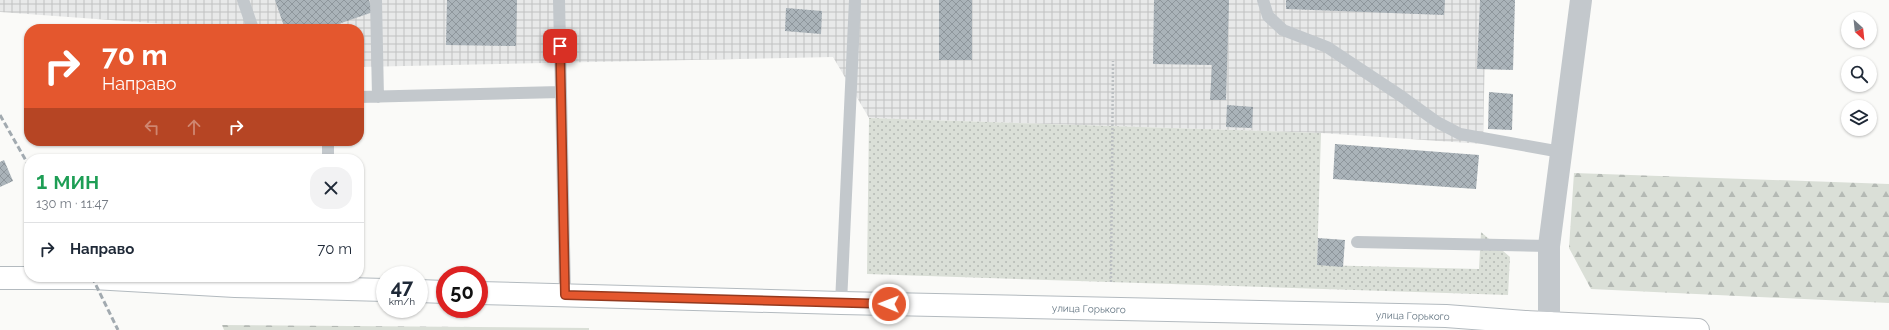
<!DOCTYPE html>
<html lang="ru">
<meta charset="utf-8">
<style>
body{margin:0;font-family:Raleway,sans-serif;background:#f2f2f3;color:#1f2937;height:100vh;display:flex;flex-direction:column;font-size:15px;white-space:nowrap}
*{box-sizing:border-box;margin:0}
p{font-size:13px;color:#747a83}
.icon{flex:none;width:22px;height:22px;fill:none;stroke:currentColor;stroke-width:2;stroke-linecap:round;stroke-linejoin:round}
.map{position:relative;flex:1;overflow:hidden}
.details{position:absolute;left:24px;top:154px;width:340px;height:128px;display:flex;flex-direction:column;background:#fff;border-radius:16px;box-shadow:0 1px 3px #0004}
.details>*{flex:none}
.banner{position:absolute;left:24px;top:24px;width:340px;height:122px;border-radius:16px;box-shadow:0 1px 3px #0004;background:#e4572e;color:#fff;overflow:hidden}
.needle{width:26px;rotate:153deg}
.fabs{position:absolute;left:1841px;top:12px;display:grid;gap:8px}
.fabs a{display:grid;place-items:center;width:36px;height:36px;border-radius:50%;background:#fff;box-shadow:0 1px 3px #0004;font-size:20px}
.speed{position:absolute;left:376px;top:266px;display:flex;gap:8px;font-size:20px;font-weight:700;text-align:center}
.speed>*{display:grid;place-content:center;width:52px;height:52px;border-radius:50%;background:#fff;box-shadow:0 1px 3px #0004;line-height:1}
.speed small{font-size:10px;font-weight:400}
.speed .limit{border:6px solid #d22;background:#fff;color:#111}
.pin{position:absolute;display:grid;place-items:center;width:34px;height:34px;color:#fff;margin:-17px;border-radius:8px;box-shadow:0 2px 6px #0006}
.me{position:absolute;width:44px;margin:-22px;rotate:271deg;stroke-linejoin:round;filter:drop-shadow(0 0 3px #0008)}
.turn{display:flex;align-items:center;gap:14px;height:84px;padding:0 12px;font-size:18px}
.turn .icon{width:52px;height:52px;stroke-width:2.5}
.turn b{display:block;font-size:28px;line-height:34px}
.lanes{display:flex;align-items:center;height:38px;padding:0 12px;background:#0003;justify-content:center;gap:20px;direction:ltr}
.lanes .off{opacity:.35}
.round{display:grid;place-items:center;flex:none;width:42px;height:42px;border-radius:16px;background:#f2f2f3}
.summary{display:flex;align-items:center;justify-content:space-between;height:68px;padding:0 12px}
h1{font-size:24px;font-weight:600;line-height:30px;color:#1e9e55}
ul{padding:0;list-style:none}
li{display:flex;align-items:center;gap:12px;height:52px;padding:0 12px;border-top:1px solid #e0e1e3}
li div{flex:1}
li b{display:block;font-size:15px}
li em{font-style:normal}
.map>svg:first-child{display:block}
.industrial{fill:url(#industrial-grid)}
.grass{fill:url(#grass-dots)}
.forest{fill:url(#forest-firs)}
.building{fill:url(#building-cross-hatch)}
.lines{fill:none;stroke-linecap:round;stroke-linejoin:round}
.secondary-casing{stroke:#b3babf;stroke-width:24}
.primary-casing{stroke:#b5babe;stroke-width:24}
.highway-casing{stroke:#b4b9bd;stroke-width:24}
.path{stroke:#bbbfc2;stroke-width:2.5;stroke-dasharray:2 2;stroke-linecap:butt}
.lane{stroke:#c3c8cc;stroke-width:12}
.street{stroke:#c3c8cc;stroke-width:22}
.secondary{stroke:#fff;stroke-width:22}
.primary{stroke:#fff;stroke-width:22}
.highway{stroke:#fff;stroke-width:22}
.rail{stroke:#a2aab0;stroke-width:3;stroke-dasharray:6 3;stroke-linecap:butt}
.route-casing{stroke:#94391e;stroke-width:10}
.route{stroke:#e4572e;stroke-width:7}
.labels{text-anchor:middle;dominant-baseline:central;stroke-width:4;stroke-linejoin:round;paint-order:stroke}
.street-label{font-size:10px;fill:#657683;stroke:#fff}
</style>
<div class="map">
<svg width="1889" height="330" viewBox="0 0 1889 330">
<defs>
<pattern id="industrial-grid" width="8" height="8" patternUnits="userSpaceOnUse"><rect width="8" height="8" fill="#e8e9e9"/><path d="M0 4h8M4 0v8" fill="none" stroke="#c0c1c2"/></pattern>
<pattern id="grass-dots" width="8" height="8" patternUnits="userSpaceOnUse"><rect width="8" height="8" fill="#dadfd7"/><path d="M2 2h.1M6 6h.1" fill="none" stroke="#b4b9b4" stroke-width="1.8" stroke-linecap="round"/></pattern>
<pattern id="forest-firs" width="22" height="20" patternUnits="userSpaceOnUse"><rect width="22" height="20" fill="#dadfd7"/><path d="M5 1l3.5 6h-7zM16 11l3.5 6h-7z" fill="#b4b9b4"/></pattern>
<pattern id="building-cross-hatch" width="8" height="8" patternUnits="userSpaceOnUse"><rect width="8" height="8" fill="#aab3b9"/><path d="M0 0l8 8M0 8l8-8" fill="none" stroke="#8e969c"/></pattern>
</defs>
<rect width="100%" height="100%" fill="#fafaf8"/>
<path class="industrial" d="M0,0H1486L1483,144L1321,133L869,118L833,57L359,67V29H234L0,12Z"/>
<path class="grass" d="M869,118L1321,133L1317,265L1479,269L1481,232L1510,257L1508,295L867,274Z"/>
<path class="forest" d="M1574,173L1889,184V303L1591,289L1569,248Z
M222,325L589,328V330H224Z"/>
<path class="building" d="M275,0H369L373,12L324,29H285Z
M447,0H517L516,46L446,45Z
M939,0H972V60H939Z
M1154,0H1229L1226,100H1210L1212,65L1153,64Z
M1286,0H1445L1444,15L1286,9Z
M1480,0H1515L1513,70L1477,69Z
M786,8L822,11L821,34L785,31Z
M1489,92L1513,94L1512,130L1488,129Z
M1227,105L1253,107L1252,128L1226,127Z
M1335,144L1479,155L1476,189L1333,179Z
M4,160L13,181L0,187V162Z
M1318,238L1345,240L1343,267L1317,265Z"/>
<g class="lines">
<g class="secondary-casing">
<g id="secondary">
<path d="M0,278H93L235,286L385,290"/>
<path d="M419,291L445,292"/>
<path id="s1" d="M479,293L841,303L1446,316L1525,322"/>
</g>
</g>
<g class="primary-casing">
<path id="primary" d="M1524,330L1525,322L1698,330"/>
</g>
<g class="highway-casing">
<path id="highway" d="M1548,330L1549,323"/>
</g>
<path class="path" d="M1111,282L1113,61"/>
<path class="lane" d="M243,0L253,29
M376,0L378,97
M559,0L561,92
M1263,0L1268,16L1283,30L1327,47L1401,96L1437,122L1460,134L1561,152
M359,97L561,92L565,295
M328,159V141
M1357,242L1549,246
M841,303L855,0"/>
<path class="street" d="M1549,323V246L1581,0"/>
<use href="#secondary" class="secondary"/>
<use href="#primary" class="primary"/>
<use href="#highway" class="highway"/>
<path class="rail" d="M0,115L29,166
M92,277L118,330"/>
</g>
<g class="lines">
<g class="route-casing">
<path id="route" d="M560,46L565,295L889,304"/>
</g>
<use href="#route" class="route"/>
</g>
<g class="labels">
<g class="street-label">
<text stroke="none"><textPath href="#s1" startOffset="610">улица Горького</textPath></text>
<text stroke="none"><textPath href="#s1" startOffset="934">улица Горького</textPath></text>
</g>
</g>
</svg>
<div class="fabs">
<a><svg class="needle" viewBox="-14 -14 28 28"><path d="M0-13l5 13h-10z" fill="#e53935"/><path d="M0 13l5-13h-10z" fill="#747a83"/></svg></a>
<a><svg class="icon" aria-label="search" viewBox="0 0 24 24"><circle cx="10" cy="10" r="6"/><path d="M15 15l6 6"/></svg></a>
<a><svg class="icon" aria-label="layers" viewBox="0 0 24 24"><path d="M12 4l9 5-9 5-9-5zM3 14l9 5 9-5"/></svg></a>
</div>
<div class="speed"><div>47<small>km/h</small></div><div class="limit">50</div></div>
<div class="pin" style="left:560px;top:46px;background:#d93025"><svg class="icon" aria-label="arrive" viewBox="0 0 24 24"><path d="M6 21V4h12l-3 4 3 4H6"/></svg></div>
<svg class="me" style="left:889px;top:304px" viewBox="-20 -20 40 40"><circle r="17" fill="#e4572e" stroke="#fff" stroke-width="3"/><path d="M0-11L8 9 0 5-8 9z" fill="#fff"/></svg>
<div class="banner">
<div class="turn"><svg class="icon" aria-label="right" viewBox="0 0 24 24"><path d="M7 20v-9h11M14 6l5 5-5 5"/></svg><div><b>70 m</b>Направо</div></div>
<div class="lanes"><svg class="icon off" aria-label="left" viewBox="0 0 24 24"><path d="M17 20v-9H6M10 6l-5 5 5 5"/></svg><svg class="icon off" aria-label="ahead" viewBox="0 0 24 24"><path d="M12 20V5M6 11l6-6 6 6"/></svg><svg class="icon" aria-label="right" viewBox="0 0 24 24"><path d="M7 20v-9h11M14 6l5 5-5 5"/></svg></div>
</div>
<section class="details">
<div class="summary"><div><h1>1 мин</h1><p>130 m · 11:47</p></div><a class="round"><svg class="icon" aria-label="close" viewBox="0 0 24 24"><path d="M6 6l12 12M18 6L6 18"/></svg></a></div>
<ul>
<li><svg class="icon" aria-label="right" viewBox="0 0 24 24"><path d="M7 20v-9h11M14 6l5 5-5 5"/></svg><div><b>Направо</b></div><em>70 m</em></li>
</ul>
</section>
</div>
